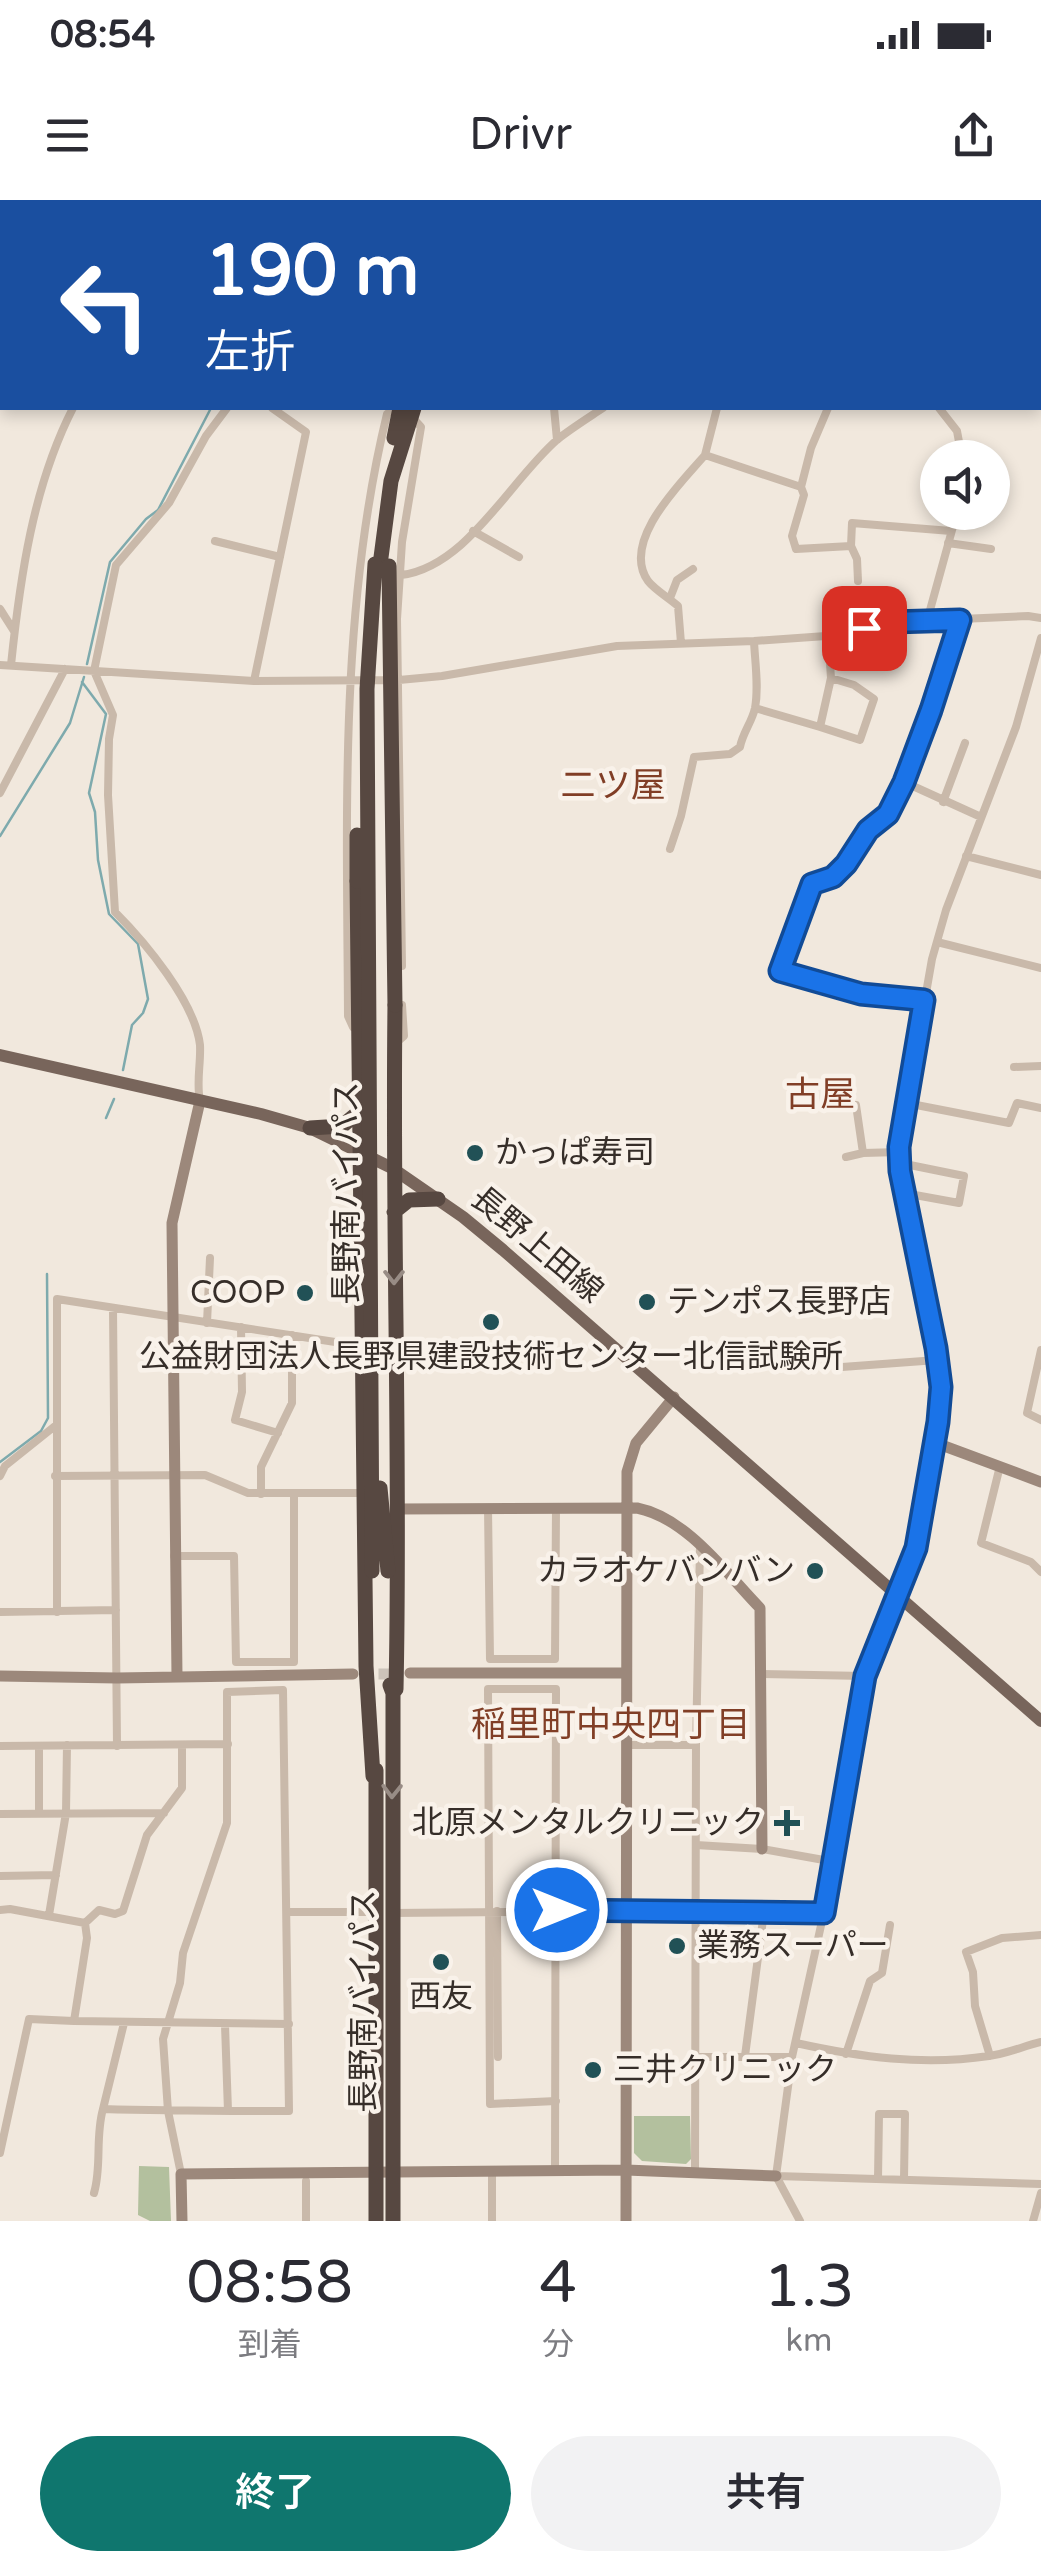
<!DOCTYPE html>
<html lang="ja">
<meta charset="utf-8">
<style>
body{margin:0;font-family:"Varela Round","Noto Sans JP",sans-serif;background:#f2f2f3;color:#2b2b33;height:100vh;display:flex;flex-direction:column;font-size:38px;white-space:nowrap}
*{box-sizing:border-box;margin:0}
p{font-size:32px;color:#7c7c81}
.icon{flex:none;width:55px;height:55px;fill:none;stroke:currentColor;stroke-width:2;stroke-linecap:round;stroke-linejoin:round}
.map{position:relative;height:2021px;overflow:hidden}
.details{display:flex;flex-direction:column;background:#fff;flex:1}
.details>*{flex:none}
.guide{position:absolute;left:0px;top:0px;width:1042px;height:210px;box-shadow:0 5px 15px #0003;background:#1a4fa0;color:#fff;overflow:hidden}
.fabs{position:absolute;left:920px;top:240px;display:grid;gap:20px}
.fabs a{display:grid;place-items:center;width:90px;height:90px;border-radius:50%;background:#fff;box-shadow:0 5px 15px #0003;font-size:50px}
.pin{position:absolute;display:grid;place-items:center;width:85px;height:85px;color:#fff;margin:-42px;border-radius:20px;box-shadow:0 5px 15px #0006}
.me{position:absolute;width:110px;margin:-55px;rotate:90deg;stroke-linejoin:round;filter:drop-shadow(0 0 8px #0008)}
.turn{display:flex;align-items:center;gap:35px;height:210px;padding:0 40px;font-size:45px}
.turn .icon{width:130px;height:130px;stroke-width:2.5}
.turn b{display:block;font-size:70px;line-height:85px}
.eta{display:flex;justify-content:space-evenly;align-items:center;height:170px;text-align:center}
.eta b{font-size:60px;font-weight:600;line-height:70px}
.action{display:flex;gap:20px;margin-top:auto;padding:20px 40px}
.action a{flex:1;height:115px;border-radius:60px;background:#0f766e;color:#fff;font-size:40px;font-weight:600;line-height:115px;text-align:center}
.action a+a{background:#f2f2f3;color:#2b2b33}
.status{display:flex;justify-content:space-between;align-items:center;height:70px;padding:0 50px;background:#fff;direction:ltr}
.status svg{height:28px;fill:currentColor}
header{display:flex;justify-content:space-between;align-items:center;height:130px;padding:0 40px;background:#fff;font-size:45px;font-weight:600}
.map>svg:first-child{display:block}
.green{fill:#b3c09e}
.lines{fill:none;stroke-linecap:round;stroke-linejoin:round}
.stream{stroke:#7eaaad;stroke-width:2.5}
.secondary-tunnel{stroke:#ccc3b9;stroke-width:11;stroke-dasharray:11 5.5;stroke-linecap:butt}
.street{stroke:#c9b9aa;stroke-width:8}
.secondary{stroke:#9c887b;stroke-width:11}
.primary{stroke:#78655b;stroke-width:12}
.highway{stroke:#574841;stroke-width:15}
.highway-bridge{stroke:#574841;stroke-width:15}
.oneway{stroke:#988c85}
.route-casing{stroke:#114b97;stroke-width:25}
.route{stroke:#1a73e8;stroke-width:18}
.poi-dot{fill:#215156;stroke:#f9f2ea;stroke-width:4}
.labels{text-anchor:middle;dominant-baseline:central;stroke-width:9;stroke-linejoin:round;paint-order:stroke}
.poi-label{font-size:32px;fill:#362e29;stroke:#f9f2ea;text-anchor:start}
.street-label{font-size:32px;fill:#362e29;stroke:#f9f2ea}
.neighbourhood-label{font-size:35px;fill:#813e26;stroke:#f9f2ea}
</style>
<div class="status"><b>08:54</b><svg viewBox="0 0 49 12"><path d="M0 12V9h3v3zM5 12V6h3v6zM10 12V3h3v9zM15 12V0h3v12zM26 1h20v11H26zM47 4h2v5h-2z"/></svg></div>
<header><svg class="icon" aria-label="menu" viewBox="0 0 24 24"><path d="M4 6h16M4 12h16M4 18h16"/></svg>Drivr<svg class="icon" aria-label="share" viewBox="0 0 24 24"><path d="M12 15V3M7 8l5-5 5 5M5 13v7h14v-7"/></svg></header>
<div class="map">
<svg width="1041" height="2021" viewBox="0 0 1041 2021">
<rect width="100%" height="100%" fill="#f1e8dd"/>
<path class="green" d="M690,1916L691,1959L686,1964L642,1961L634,1953V1916Z
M139,1966L169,1967L171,2021H150L138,2015Z"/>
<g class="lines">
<path class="stream" d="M40,0L49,2
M397,2L398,0
M87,464L110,362L146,319L158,310L211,208
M82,482L106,514L89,593L95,612L98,660L109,714L138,744L148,799L143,813L132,825L123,870
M0,636L70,523L84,477
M106,918L114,899
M0,1262L41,1231L48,1218L47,1074"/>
<path class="secondary-tunnel" d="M362,1474H403"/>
<path class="street" d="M24,0L33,2
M522,0L523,2
M846,0L855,2
M920,0H930
M3,2L11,0
M131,2L132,0
M199,2V0
M408,2L409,0
M784,2L787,0
M832,2L834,0
M554,208L557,240
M717,208L705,255L801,287
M828,208L811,248L801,287L804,295L792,336L796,349L851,346L852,323L951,331
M939,208L957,231L962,258
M473,331L519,357
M215,341L280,357
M948,343L991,349
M851,346L857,359L858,381
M401,375C467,367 510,280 558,239C572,228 588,218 603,208
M670,398L677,380L693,369
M0,409L14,431
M927,421L957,312
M828,435L831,478L820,527L860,540L874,499L854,485L831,478
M681,443L678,406C669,398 655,390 648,381C620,341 682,282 705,255
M0,465L254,481L399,480L442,476L617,446L754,441L826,436L892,422L1028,416L1041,418
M11,465C20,378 33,286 73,208
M254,481L306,232L272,208
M755,508L820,527
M904,582L981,617
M0,593L65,469
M943,602L965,543
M670,649L681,616L694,557L730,554L740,547C743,532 752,522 755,508C759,487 755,463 754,441
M966,656L1041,675
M937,742L1041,768
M402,766L397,419L402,342L421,227L411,216
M924,800L861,794L780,771L812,684L833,677L847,664L868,630L888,614L904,582L931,511L960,420
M353,827L348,816C347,615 339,411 387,214L397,208
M396,843L404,836L402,805
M1014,867L1041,866
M200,901C196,882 201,864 200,845C195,802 145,742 115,712L108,595L109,539L113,515L94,471L116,365L169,303L206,236L227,208
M906,903L1009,923L1017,903L1041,908
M856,905L863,953L900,952
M846,957L863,953
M900,963L964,976L959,1003L904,993
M113,1109L117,1546
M207,1123L210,1058
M241,1127L242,1192L235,1220L278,1233
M1041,1150L1027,1213L1041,1220
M832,1164L842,1167L937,1160
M1000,1266L981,1343L1031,1362L1041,1372
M0,1276L5,1266L55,1226
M55,1276L205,1275L248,1293H364
M261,1294V1267L292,1203V1135
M488,1308L490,1459H555L556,1308
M174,1356H234L236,1462H294V1294
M0,1412L116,1410
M57,1412V1099L361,1146
M761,1474L865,1476
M627,1545H696
M0,1546L228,1544
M39,1546V1614
M0,1614L164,1613
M696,1645L762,1649L835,1662
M0,1676L56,1675
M0,1710L10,1709L85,1723L99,1710L115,1714L123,1711L147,1635L182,1588V1545
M497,1711L498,1857
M288,1712H377
M391,1713L636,1711L824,1713
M49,1715L66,1613L67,1545
M85,1723L87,1738L74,1821L289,1824
M225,1825L228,1911
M796,1843C859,1857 923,1866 989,1856C1006,1854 1024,1846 1041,1842
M846,1854L870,1781L882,1773L890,1725
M745,1856L764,1712
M990,1856L975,1806L973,1772L966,1752L1002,1738L1041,1735
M696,1857H792
M103,1909L124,1823
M0,1953L29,1819L74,1821
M555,1970L556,1489H488L490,1904L556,1901
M695,1971L696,1545L700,1347
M776,1976L1041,1984
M878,1979L879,1914H905L904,1979
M306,1981V2021
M94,1993C102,1966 95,1937 103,1909C165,1911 227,1911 289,1911L283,1490L227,1492V1623L183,1753L180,1783L163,1839L168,1911L181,1974
M492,2021V1970
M800,2021L776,1976L792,1857L835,1662L865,1476L917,1347L938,1222L941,1187L936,1148L900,971L899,947L932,759L946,710L1016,527L1041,438
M1033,2021L1041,1993"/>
<path class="secondary" d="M0,92H2
M936,1243L1041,1282
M398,1309L637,1308C687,1318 726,1373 760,1408L762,1649
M410,1473H626
M0,1476L117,1478L353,1474
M177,1476L172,1023L200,901
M182,2021L181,1974L626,1970L776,1976
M626,2021L627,1272L636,1243L674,1197"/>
<path class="primary" d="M0,855L261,914L310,928L392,968L463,1017L503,1050L1041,1521"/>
<path class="highway" d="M463,2L464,0
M478,2L479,0
M394,238L400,208
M380,365L391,281L414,208
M357,681L366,1466L373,1576
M310,928L342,926L359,912
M394,1012L409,1000L438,999
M390,1485L393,1493V2021
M393,1493L396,1489C401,1261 392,1033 395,805
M376,1570V2021"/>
<path class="highway-bridge" d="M389,366L395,805
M357,681V635
M380,1288L388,1371
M372,1371L367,489L375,364"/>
</g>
<defs><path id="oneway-chevron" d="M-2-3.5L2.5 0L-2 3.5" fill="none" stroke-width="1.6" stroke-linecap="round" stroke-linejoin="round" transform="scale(2.5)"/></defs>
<g class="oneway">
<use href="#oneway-chevron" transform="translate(394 1077) rotate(90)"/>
<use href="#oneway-chevron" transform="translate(392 1591) rotate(91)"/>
</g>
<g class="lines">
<g class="route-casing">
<path id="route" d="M557,1710L824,1713L865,1476L916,1348L938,1222L941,1187L936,1148L900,971L899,947L924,800L861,794L780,771L812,684L833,677L846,664L868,630L888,614L904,582L931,510L960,420L892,422L864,428"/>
</g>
<use href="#route" class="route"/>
</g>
<g class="poi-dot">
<circle cx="475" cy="953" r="10"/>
<circle cx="305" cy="1093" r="10"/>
<circle cx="647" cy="1102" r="10"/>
<circle cx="491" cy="1122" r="10"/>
<circle cx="815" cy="1371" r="10"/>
<path d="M782 1608h10v10h10v10h-10v10h-10v-10h-10v-10h10z"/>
<circle cx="677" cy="1746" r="10"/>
<circle cx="441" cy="1762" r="10"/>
<circle cx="593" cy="1870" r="10"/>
</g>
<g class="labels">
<g class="poi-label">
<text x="495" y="953">かっぱ寿司</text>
<text x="285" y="1093" text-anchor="end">COOP</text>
<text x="667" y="1102">テンポス長野店</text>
<text x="491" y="1157" text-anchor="middle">公益財団法人長野県建設技術センター北信試験所</text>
<text x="795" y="1371" text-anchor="end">カラオケバンバン</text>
<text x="764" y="1623" text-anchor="end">北原メンタルクリニック</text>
<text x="697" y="1746">業務スーパー</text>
<text x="441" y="1797" text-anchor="middle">西友</text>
<text x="613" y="1870">三井クリニック</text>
</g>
<g class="street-label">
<text transform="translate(347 993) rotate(-90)">長野南バイパス</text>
<text transform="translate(537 1045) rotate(40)">長野上田線</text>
<text transform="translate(364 1801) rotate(-90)">長野南バイパス</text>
</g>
<g class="neighbourhood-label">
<text x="613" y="586">二ツ屋</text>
<text x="820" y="895">古屋</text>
<text x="611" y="1525">稲里町中央四丁目</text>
</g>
</g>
</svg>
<div class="fabs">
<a><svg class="icon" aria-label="sound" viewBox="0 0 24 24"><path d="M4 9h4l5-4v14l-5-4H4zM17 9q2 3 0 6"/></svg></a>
</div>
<div class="pin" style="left:864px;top:428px;background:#d93025"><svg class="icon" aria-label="arrive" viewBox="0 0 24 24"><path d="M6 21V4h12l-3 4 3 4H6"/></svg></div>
<svg class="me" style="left:557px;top:1710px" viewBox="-20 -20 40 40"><circle r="17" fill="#1a73e8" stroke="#fff" stroke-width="3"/><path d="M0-11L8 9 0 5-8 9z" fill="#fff"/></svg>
<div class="guide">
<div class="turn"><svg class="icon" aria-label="left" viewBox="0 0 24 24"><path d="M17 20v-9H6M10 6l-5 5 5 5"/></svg><div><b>190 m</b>左折</div></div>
</div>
</div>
<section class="details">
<div class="eta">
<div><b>08:58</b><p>到着</p></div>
<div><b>4</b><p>分</p></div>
<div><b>1.3</b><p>km</p></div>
</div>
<div class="action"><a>終了</a><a>共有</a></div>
</section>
